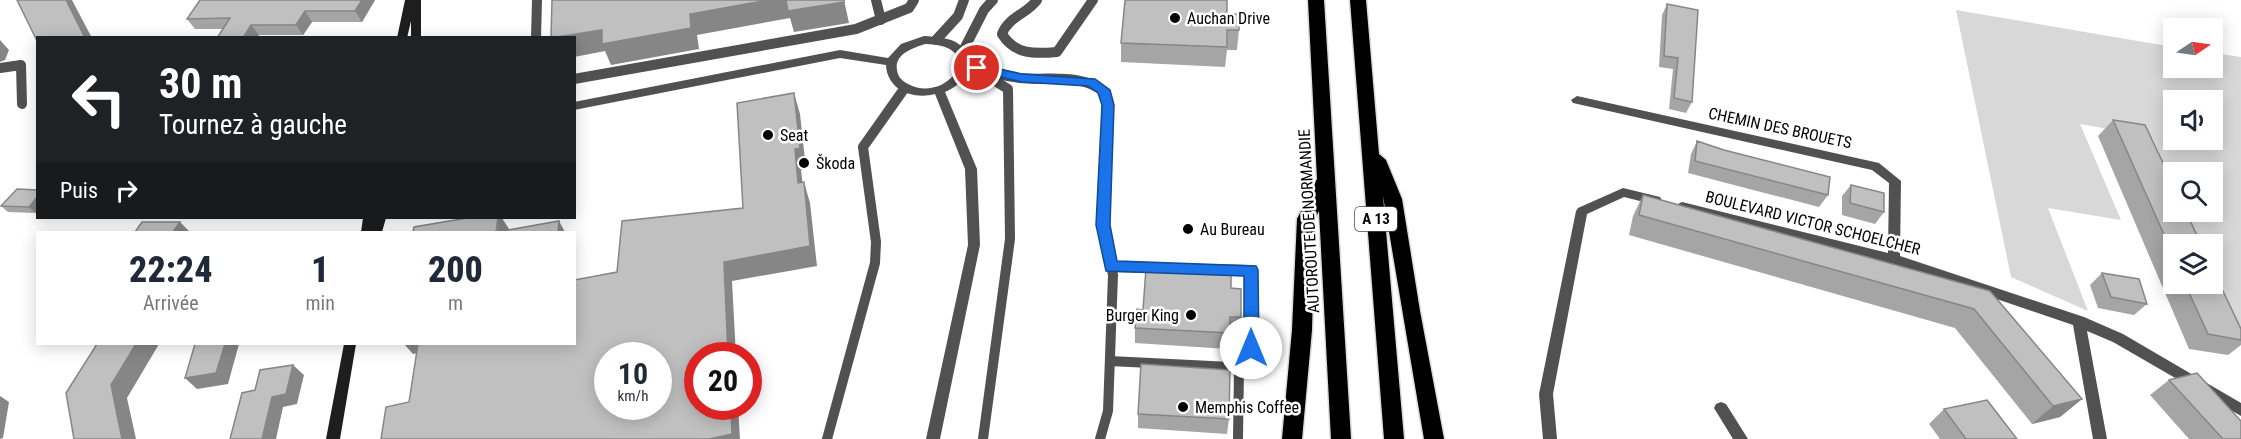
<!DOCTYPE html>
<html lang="fr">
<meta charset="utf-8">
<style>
body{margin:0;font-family:"Roboto Condensed",sans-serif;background:#f2f2f3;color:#1f2937;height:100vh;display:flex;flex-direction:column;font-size:22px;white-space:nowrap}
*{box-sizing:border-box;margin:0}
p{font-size:20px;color:#747a83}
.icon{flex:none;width:33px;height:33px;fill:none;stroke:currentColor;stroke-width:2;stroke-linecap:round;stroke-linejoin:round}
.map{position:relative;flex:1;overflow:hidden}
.sheet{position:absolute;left:36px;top:231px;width:540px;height:114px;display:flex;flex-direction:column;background:#fff;border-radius:0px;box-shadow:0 3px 15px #0003}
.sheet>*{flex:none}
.hud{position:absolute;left:36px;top:36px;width:540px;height:183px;border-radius:0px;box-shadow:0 3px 15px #0003;background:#202124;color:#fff;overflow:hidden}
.needle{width:39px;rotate:77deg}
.buttons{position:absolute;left:2163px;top:18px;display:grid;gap:12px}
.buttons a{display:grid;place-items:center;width:60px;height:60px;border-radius:0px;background:#fff;box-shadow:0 3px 15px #0003;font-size:30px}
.speed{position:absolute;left:594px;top:342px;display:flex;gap:12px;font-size:30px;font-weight:700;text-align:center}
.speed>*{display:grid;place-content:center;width:78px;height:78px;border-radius:50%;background:#fff;box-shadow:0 3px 15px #0003;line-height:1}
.speed small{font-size:15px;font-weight:400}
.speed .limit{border:9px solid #d22;background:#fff;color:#111}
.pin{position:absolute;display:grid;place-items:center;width:51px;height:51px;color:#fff;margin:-26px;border:3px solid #fff;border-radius:50%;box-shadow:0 2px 6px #0007}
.me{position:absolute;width:66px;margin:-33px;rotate:0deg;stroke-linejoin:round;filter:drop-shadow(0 0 4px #0008)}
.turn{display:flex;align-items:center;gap:21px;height:126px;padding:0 24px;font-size:27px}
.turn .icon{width:78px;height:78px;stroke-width:2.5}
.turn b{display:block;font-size:42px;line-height:51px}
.then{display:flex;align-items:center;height:57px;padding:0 24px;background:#0003;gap:12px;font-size:22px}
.eta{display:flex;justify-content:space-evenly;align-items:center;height:102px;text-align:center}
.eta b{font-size:36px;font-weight:800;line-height:42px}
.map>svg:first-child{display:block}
.green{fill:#d8d8d8;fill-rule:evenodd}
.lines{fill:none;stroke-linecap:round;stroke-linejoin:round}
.motorway-casing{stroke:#dbdbdb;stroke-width:3}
.service{stroke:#515151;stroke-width:10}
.minor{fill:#515151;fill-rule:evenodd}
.secondary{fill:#1e1e1e;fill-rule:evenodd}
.motorway{fill:#000;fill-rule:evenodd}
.wall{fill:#a5a5a5}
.shaded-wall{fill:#868686}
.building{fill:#c0c0c0;stroke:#868686;stroke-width:1.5;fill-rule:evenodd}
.route{fill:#1a73e8;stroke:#114b97;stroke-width:1.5}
.poi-dot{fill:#000;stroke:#fff;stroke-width:2}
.labels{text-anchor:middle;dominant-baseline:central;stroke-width:5;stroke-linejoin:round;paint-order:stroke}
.shield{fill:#fff;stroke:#4c4c4c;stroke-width:1.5}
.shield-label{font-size:15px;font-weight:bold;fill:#000}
.poi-label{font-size:16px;fill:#000;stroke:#fff;text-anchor:start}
.street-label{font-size:16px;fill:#000;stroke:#fff}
</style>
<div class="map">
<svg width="2241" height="439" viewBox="0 0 2241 439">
<rect width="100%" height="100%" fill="#fff"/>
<path class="green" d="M1956,10L2173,47L2174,68H2212L2213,53L2241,57V335L2213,272L2212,244H2200L2185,212H2212V172H2174L2173,185L2152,137L2080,124L2121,220L2048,208L2088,311L2011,277ZM2174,100H2212V140H2174Z"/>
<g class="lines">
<g class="motorway-casing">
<path id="motorway" d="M1308,0H1324L1351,439H1331L1319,211L1315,219L1312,330L1302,439H1282L1292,330L1297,219L1317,179Z
M1350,0H1366L1379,154L1386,160L1402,199L1420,311L1444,439H1424L1383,196L1404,439H1384Z"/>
</g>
<path class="service" d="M876,0L881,20
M1037,0C1027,14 1008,17 1002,34C1015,55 1035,54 1057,52L1093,0
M536,38L537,0
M936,40L958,16L964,0
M962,53L984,10L993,0
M965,64C983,70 1001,76 1020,78C1050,81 1080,72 1106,93L1108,142L1103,225L1113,275L1108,411L1100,439
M0,68L21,65L22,104
M574,79L856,29L909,8L914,0
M958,79L995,81L1008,89L1010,239L983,439
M1110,361L1251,368V270L1111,267
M827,439L875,263L876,242L863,147L904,89
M1238,439L1239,367"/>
<path class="minor" d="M924,36C936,37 950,37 960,45C980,61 964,85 945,92L977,169L980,245L940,439H926L968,245L965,169L935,94C913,100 887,90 886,65L840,58L574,110V102L840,50L888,58L901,44ZM925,44C990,45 947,105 908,84C902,81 898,77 897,70C894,54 913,48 925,44Z
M1577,96L1879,163L1901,181L1900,256L2084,317L2123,334L2241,403V416L2113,342L2087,331L2107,439H2093L2073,325L1894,264L1682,212L1678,210L1676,207L1678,204L1682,202L1888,253L1889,183L1872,170L1573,103L1571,100Z
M1623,188L1660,197L1662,200L1656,205L1624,197L1587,214L1553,394L1557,439H1543L1539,394L1576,211L1578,208Z
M1721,402L1726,404L1748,439H1733L1714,408L1716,404Z"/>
<path class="secondary" d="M405,0H421V38H411V21L407,38H397Z
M363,218H386L382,232H361Z
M344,344H356L340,439H326Z"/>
<use href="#motorway" class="motorway"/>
</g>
<path class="wall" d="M375,0L362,22H312L303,35H259L223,29H195L187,19Z
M1667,4L1692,102L1686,113L1669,109L1673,69L1659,67L1662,15Z
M1227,14L1239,30L1237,50H1227L1225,67L1121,62V43Z
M2113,120L2174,244V284H2212L2241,329V345L2228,355L2189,349L2098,136Z
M1697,141L1724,150L1828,195L1819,207L1688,173L1691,154Z
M1851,185L1884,212L1875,224L1842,215V196Z
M38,190L36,213L8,212L1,206Z
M1643,195L1990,291L2082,399L2060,417L2032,424L1955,328L1629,235L1633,216Z
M2102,273L2147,304L2134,315L2098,308L2090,285Z
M1231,288L1241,317L1238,333H1230L1228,349L1135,343V328L1143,310Z
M2169,380L2241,439H2189L2150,395Z
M1944,409L2017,439H1940L1929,424Z
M1138,414L1229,419L1227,434L1138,428Z"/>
<path class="shaded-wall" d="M66,0H72L92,38H85Z
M362,0H375L362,22L355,11Z
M769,0H844L849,23L794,32L790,18L697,35L699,49L611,65L605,51L574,57V38H555Z
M305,11L312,22L303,35L296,25Z
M251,25L259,35L257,38H243Z
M0,40L9,50L5,60L0,62Z
M794,93L800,114L806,169L801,170L805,203L798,183L795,149Z
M804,182L810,203L817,266L732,281L736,356H728L724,262Z
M38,196V211L36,213L29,207Z
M498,218H502L511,232H497Z
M559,221L565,232H558Z
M180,222L190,232H173Z
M136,344H159L127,398L136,439H122L111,385Z
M225,344H239L228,384L197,389L185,378Z
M404,344H429L435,350L413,354Z
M293,365L304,375L297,404L283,407L276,439H262L272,397Z
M0,396L9,402L3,438L0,439Z
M2082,399L2060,417L2032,424L2053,406Z
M731,406H738L740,439H709Z"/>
<path class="building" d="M17,0H66L85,38H38V43Z
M200,0H362L355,11H305L296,25H251L243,38H217L230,18L187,19Z
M552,0H769L690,14L691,28L602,44V30L551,38Z
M786,0H844V2L788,11Z
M1125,0H1227V14H1239V30H1227V47L1121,43Z
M1667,4L1698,10L1692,102L1674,98L1678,58L1664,56Z
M794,93L800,148L795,149L798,183L804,182L810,246L724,262L728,356H698V406H731L732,434L709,439H381L386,407L409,402L418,344H574V280L617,272L622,221L743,208L737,103ZM608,356H658V406H608Z
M2113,120L2145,125L2174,186V212H2186L2201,244H2174V257Z
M1697,141L1724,150L1830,177L1828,195L1695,161Z
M1851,185L1884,193V212L1850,203Z
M17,189L38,190V196L29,207L1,206Z
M1643,195L1990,291L2082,399L2053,406L1974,309L1639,215Z
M467,218H498L496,232L559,221L558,232H413L414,227Z
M142,222H180L173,232H135Z
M1146,268L1231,273V288L1241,289V317H1230V333L1135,328L1137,309L1143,310Z
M2212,268L2241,329V340L2208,334L2185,284H2212Z
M2102,273L2139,279L2147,304L2111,297Z
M97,344H136L111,385L122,439H74L66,393Z
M195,344H225L216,373L185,378Z
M1141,364L1230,370L1229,419L1138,414Z
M293,365L286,394L272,397L262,439H230L242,393L255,390L260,370Z
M2197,373L2241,421V439H2223L2169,380Z
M1987,400L2017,439H1966L1944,409Z"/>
<path class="route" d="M977,64L1022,74L1095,79L1110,90L1114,105L1110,225L1117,261L1256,266L1258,270L1259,348L1256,353L1251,354L1246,353L1244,348V276L1106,271L1096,225L1102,105L1098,93L1088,86L1022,82L973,71L971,68Z"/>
<g class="poi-dot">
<circle cx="1175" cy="18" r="6"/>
<circle cx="768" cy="135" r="6"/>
<circle cx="804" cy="163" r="6"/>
<circle cx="1188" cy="229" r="6"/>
<circle cx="1191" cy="315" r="6"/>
<circle cx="1183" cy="407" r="6"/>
</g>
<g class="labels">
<rect class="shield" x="1355" y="207" width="42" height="24" rx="4.5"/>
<g class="shield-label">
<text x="1376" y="219">A 13</text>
</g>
<g class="poi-label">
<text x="1187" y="18">Auchan Drive</text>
<text x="780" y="135">Seat</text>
<text x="816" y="163">Škoda</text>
<text x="1200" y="229">Au Bureau</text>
<text x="1179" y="315" text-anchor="end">Burger King</text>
<text x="1195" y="407">Memphis Coffee</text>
</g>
<g class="street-label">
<text transform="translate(1780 128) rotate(12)">CHEMIN DES BROUETS</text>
<text transform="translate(1309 221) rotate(-93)">AUTOROUTE DE NORMANDIE</text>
<text transform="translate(1813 223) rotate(14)">BOULEVARD VICTOR SCHOELCHER</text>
</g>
</g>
</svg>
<div class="buttons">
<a><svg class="needle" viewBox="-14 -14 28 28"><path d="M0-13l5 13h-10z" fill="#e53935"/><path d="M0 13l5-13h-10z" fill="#747a83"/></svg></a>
<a><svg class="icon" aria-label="sound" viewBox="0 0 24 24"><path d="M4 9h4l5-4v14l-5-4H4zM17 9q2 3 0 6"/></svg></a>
<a><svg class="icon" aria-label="search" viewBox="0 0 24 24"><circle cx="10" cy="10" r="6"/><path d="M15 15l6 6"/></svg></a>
<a><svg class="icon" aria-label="layers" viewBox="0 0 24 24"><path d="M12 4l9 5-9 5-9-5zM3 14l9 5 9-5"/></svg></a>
</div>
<div class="speed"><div>10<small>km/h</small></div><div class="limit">20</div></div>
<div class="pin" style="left:977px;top:68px;background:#d93025"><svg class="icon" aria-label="arrive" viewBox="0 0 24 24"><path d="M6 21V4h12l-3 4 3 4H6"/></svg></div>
<svg class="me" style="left:1251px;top:348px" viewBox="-20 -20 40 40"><circle r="19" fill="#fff"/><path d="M0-13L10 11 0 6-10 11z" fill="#1a73e8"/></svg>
<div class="hud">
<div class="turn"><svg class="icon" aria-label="left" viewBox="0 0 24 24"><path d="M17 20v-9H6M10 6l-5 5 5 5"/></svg><div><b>30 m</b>Tournez à gauche</div></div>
<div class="then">Puis<svg class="icon" aria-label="right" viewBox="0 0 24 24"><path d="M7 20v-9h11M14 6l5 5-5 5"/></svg></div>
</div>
<section class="sheet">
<div class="eta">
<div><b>22:24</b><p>Arrivée</p></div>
<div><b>1</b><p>min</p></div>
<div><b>200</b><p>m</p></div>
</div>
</section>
</div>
